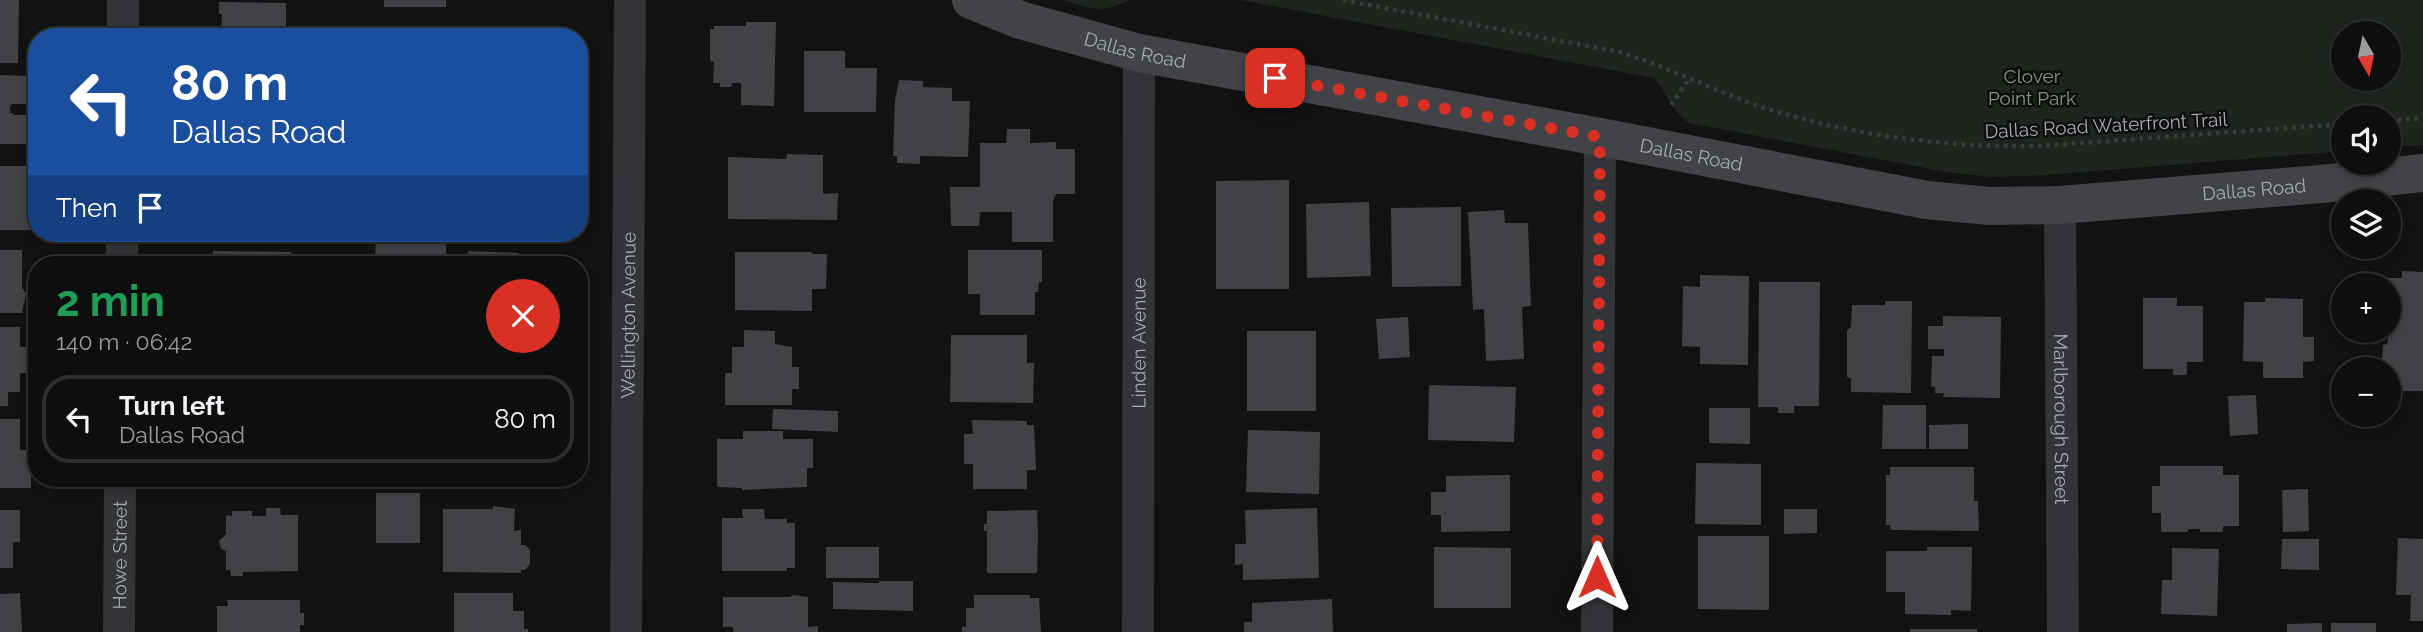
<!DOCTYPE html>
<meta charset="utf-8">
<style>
body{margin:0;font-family:Raleway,sans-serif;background:#171717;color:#f1f3f6;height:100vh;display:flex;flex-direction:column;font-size:26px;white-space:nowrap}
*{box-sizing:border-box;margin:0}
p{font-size:23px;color:#9b9c9e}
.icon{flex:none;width:38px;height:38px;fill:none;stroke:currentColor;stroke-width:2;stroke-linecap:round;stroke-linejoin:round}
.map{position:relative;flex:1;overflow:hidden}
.panel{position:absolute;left:28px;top:256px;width:560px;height:231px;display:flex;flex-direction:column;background:#0e0e0e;border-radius:28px;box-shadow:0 4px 10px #0003,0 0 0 2px #2e2e2e}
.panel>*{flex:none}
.top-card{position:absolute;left:28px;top:28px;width:560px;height:214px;border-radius:28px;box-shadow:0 4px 10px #0003,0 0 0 2px #2e2e2e;background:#1a4fa0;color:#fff;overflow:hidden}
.needle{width:46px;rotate:171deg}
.fabs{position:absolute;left:2331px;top:21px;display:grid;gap:14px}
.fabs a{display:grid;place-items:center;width:70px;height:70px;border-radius:50%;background:#0e0e0e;box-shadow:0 4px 10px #0003,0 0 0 2px #2e2e2e;font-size:35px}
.pin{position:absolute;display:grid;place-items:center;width:60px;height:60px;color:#fff;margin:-30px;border-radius:14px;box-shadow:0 4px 10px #0006}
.me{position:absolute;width:77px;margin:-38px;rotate:0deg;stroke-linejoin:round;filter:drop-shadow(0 0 5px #0008)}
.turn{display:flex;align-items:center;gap:24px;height:147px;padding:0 28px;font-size:32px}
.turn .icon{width:91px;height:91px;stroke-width:2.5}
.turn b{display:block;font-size:49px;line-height:60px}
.then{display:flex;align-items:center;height:66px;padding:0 28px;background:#0003;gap:14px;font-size:26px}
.round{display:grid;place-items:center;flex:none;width:74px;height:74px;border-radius:37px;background:#171717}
.summary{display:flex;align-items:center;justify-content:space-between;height:119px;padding:0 28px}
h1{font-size:42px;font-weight:700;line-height:52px;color:#1e9e55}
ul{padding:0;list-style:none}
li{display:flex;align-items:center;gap:21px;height:88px;margin:0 14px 10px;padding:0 14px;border:4px solid #2e2e2e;border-radius:28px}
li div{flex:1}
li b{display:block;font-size:26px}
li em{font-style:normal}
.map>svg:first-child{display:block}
.green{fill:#1e251f;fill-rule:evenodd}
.building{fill:#414246}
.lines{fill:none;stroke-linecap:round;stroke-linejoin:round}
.path{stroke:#393b3e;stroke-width:4.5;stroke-dasharray:3.5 5;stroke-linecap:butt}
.minor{stroke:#333438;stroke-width:32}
.secondary{stroke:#414347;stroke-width:38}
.route{stroke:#d93025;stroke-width:12;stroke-dasharray:0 21.6}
.labels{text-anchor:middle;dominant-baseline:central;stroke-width:5;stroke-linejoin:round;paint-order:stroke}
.street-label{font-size:19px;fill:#a4a9b2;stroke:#0d0d0e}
.park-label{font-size:19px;fill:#7c9c7d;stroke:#0d0d0e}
</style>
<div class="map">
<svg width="2423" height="632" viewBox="0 0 2423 632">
<rect width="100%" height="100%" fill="#121213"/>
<path class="green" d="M1064,0H1129C1102,14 1092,9 1064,0Z
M1241,0H2423V145L2389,147V117H2343V151L2046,175L1992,177L1947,172L1689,123C1671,111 1668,94 1654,78ZM2343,33H2389V79H2343Z"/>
<path class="building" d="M0,0H19L18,63H0Z
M384,0H446V7H384Z
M219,2L286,3V37H221L222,14H219Z
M746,22H776L774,106L741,105V83H732L731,87H720V83H713L714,62L710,61V29H714V26H746Z
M804,51H845V68H877L876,112H804Z
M0,75L27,76V104H12L10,107V113H13V115H27V144H0Z
M899,80L923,81V87L952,88V101H970L968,157L920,156V164L897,163V156H893L895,100Z
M1007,129H1030V143L1056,142V149H1075V194H1056L1053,201V242H1012V212H980L979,226H951L950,187H980V143H1006Z
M787,154L823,155V194L838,193L837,220L728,219V157L786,159Z
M0,166H35V230H0Z
M1289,180V289H1216V181Z
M1369,202L1371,276L1307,278L1306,204Z
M1461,207V286L1392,287L1391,208Z
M1504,210L1505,223H1528L1531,306L1522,307L1524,359L1486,361L1484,309L1473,310L1468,212Z
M376,236L446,238V262L408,261V264H386V262L375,261Z
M0,250H22V288L26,293L22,313H0Z
M968,250H1042V282H1039L1038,292H1035V315H980V294H968Z
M213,251L291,252V264H212Z
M468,251L518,253V264H467Z
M735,252H812V254H827L826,289H812V311L735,310Z
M2402,271L2423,272V391H2389V369H2375V358H2382L2383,345L2387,344L2389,331V285H2383V278H2402Z
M1700,275L1749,276L1748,365L1700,364V347L1682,346L1683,286L1700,287Z
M1759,282H1820L1819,406H1794V413H1778V407H1758Z
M2143,298H2177V306H2203V362H2187V375H2173V369H2143Z
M2265,298L2303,299V337H2314V361L2303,362V378H2263V362L2243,361L2244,302H2265Z
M1885,301H1912L1911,393L1851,392V378L1847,377V331L1851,327L1852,305H1885Z
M1943,316L2001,317L2000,398L1943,397L1944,393H1935V387L1931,386L1932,356H1944V349H1928V326H1943Z
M1408,317L1410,357L1379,359L1376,319Z
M0,327H20V347H31V373H20V392H8V406H0Z
M744,330L775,331V344L792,347V367H799V389H792V405H725V373H732V347H744Z
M1247,331H1316V411H1247Z
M951,335H1027V363H1034L1033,403L950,402Z
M1429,385L1516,387L1514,442L1428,440Z
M2256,395L2258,434L2230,436L2228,396Z
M1883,405H1926V449H1882Z
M1709,408H1750V444L1709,443Z
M773,409L838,411V432L772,429Z
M0,419H20V450H31V488H0Z
M972,420L1027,421V425H1034L1036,470H1027V489H973V464H964V434H973Z
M1968,424V449H1929V425Z
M1248,430L1320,432L1319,494L1246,492Z
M743,431H783V439H813V468H807V487L742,490V488L717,487V439H743Z
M1696,463L1761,464V525L1695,524Z
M2160,466H2223V475H2239V526H2223V532H2200V529H2188V532H2161V513H2152V486H2160Z
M1890,467H1974V501H1978L1979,531L1891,530L1890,525H1886V475H1890Z
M1510,475V531L1441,532V515H1431V492H1446V476Z
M225,478H271V485L225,486Z
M466,478H524V485H466Z
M2308,489L2309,531L2283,532L2282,490Z
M376,493H420V543H376Z
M493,506L515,509L514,531L521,530V545H525L530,550V564L525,570H521V573L443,572V509H493Z
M266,508H280L281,515H298V571L243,572V576H231L230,570H226V551L221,549L219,541L226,534V515L232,516V511H252V516H266Z
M1317,508L1319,578L1243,580V564L1235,565V544H1246L1245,510Z
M742,509H764L765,519H787V523H795V568H787V571H722V518H743Z
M1784,509H1817V533L1784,534Z
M0,510H20V542H13V568H0Z
M1037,510L1038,535L1037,573H987V531H984V524H987V511Z
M1698,536H1769V610L1698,609Z
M2398,538L2423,539V621H2410L2411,595H2396Z
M2282,539H2319V570L2281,569Z
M826,547H879V578H826Z
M1434,547L1511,548V608H1434Z
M1927,547H1972L1971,611L1951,610V615L1905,614V592H1886V551H1927Z
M2172,548L2219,549L2217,616L2161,614L2162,580H2172Z
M879,581H913V611L833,609V582L879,583Z
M20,593L22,632H0V594Z
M454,593H513V611H524V629H528V632H454Z
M793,595L808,597V627L818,626V632H733V627H723V597H790Z
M974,595H1030V598H1039L1041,632H962V627H966V608H974Z
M1332,599L1333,632H1244V622H1252V603Z
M227,600H300V613H304V625H300V632H217V606H228Z
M2322,623V632H2287V624Z
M2331,623H2376V632H2331Z
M1910,629H1977V632H1910Z"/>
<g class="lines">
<path class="path" d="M1343,0L1619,52C1672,68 1721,95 1774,111C1859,136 1951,148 2039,146L2343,124
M1671,105L1689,79
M2389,121L2423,118"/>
<g class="minor">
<path d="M123,37V0"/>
<path id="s1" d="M2060,205L2063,632"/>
<path d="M122,264V233"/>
<path id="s2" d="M119,632L120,478"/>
<path id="s3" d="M626,632L630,0"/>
<path id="s4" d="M1138,632L1139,53"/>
<path d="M1597,632L1600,137"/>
</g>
<path class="secondary" id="s5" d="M971,0L1020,20L1139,53L1600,137L1927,200L1989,206L2060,205L2321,184L2423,173"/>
</g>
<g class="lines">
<path class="route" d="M1275,78L1600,137L1597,577"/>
</g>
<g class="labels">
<g class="street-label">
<text stroke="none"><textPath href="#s5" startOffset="172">Dallas Road</textPath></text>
<text transform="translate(2106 125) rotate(-3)">Dallas Road Waterfront Trail</text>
<text stroke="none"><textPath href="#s5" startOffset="738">Dallas Road</textPath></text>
<text stroke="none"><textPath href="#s5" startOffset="1306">Dallas Road</textPath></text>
<text stroke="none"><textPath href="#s3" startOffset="317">Wellington Avenue</textPath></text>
<text stroke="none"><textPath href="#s4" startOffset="289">Linden Avenue</textPath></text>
<text stroke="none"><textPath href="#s1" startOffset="214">Marlborough Street</textPath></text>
<text stroke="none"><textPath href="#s2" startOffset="77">Howe Street</textPath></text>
</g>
<g class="park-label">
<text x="2032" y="76">Clover<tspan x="2032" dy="22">Point Park</tspan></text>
</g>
</g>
</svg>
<div class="fabs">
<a><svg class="needle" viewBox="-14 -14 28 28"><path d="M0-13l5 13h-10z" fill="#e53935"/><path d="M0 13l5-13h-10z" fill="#9b9c9e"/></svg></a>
<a><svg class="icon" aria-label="sound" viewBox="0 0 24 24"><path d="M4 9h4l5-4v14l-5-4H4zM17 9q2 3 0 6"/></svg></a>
<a><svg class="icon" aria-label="layers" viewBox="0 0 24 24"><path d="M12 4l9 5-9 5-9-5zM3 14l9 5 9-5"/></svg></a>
<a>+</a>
<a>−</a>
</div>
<div class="pin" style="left:1275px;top:78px;background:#d93025"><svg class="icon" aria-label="arrive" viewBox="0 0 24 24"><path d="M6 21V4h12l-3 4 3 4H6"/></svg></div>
<svg class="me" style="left:1597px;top:577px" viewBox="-20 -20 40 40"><path d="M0-17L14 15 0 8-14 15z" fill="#d93025" stroke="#fff" stroke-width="4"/></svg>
<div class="top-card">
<div class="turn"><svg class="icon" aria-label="left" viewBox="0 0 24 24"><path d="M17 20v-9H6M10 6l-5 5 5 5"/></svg><div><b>80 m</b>Dallas Road</div></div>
<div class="then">Then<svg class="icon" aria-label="arrive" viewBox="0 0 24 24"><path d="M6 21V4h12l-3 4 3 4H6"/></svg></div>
</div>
<section class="panel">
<div class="summary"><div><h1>2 min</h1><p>140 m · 06:42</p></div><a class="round" style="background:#d93025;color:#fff"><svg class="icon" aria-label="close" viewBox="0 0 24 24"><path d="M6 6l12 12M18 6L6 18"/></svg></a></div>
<ul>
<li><svg class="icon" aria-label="left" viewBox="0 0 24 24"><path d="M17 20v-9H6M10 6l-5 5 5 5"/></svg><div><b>Turn left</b><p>Dallas Road</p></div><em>80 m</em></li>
</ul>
</section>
</div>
